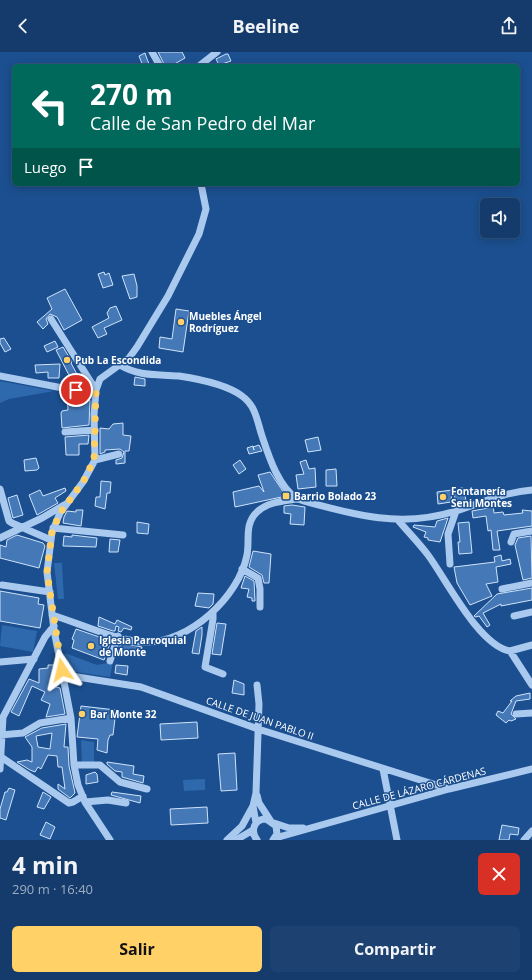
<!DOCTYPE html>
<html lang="es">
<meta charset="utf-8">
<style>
body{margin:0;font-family:"Open Sans",sans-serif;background:#1d4271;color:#f1f3f6;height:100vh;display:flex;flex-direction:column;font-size:15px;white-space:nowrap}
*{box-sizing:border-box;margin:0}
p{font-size:13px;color:#9dadc1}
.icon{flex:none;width:22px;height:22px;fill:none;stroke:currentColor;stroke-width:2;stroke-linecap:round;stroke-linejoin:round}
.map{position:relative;height:788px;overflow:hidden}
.drawer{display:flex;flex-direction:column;background:#143b6b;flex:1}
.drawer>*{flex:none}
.guide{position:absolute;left:12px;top:12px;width:508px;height:122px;border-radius:6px;box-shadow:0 2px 10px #0003,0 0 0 1px #33557e;background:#00695c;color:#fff;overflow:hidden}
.tools{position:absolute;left:480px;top:146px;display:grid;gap:8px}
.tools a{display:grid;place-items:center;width:40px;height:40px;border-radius:6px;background:#143b6b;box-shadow:0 2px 10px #0003,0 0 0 1px #33557e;font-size:20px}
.pin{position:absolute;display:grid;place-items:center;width:34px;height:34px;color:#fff;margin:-17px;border:2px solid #fff;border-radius:50%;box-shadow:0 1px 4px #0007}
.me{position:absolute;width:44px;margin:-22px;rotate:350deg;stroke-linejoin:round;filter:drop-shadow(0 0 3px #0008)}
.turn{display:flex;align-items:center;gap:14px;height:84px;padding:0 12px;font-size:18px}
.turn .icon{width:52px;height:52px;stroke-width:2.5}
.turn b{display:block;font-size:28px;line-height:34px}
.then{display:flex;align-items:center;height:38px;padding:0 12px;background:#0003;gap:8px;font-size:15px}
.round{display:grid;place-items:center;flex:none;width:42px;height:42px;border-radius:6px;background:#1d4271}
.headline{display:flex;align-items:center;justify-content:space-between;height:68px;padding:0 12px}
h1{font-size:24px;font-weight:700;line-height:30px}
.action{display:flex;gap:8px;margin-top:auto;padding:8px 12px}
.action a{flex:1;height:46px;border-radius:6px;background:#ffd166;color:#111;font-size:16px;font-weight:700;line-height:46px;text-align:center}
.action a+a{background:#1d4271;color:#f1f3f6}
header{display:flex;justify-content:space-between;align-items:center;height:52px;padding:0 12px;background:#143b6b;font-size:18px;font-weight:700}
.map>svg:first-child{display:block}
.green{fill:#2e69ad}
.building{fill:#4478b7;stroke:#cfe3fa;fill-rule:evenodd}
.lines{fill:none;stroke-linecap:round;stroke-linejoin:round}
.minor{stroke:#a9c9ee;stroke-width:7}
.route{stroke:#ffd166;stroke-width:7;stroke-dasharray:0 12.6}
.poi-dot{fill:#ffd166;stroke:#1b4f8f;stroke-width:1.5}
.labels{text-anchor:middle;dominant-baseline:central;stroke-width:3;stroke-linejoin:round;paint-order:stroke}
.poi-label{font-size:10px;font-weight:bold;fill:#fff;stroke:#1b4f8f;text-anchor:start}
.street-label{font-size:10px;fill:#fff;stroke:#1b4f8f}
</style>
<header><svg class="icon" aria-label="back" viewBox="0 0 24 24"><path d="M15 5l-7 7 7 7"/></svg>Beeline<svg class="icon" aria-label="share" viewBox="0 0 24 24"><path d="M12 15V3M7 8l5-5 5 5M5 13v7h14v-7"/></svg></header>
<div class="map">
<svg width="532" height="788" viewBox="0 0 532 788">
<rect width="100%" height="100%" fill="#1b4f8f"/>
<path class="green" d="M0,329L54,339L9,347L0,351Z
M54,511H62L64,547H58Z
M2,573L37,579L33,600L0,594Z
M65,601L97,613L113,610L110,625L68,619Z
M81,688L94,690V711H82Z
M205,727V738L184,739L183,728Z"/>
<path class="building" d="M158,0H182L185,6L171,14H165Z
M145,1L147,7L150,14H143L139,4Z
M226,2H228L231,9L219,13L216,7Z
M104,220L105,223L109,221L113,233L103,236L98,222Z
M134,222L137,234V245L130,247L122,224Z
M65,237L82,268L64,278L57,265L50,262L46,267L48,272L43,277L37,270L52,257L47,246Z
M116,254L122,268L104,276L107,282L98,286L92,275L109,266L107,261L110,256Z
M176,257L189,259L183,300L159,296L160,285L172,287Z
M4,286L11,297L5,300L0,291V287Z
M55,289L58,295L47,300L44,294Z
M63,295L72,310L71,311L79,326L72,329L56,298Z
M60,312L59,326H48V320L36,321L35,313Z
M135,325L145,327V334L134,333Z
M67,343H81V345H84L86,349L90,348L89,373L62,376L61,361L62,359L68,358Z
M123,371V383L131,384L129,399H125V411L116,412V408L122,406L124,400L120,397L105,398V400L100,402V376L109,377L113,372Z
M89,383L88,392H79V403H66L65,385Z
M318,385L321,398L308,400L305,388Z
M259,393L262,399L249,402L247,396L253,394L254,398L253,395Z
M36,406L39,416L37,418L25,419L24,408Z
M240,408L246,417L239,422L233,413Z
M306,408L309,417L315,416L316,435L298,437L296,423L304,422L300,410Z
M336,417L337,434H326V418Z
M270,420L286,444L235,455L233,440L259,434L264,440L258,423Z
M101,429L111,430L110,441H107L105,457L95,454L96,445H100Z
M65,436L66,439L55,446L58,451L37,463L29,443L40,438L43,444Z
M463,436L466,448L455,449L454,437Z
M452,438L451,450L438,452L437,440Z
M17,443L23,463L13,466L8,446Z
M292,453L305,455L304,473L290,472L291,462L284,461V454Z
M493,453L494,461L503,460L504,463L523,461L522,458L532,459V474L497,479L500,498H493L491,478L488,479L486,464L473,466L472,459L488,456L487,454Z
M76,458H83L81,474L63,471L64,465L67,459L76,460Z
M448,466L440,490L428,488V486L424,485L426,480L413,475L414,473L435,475L437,469Z
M137,470L149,472L148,482L137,481Z
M469,470L472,501L459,502L458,490H460L458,471Z
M17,483L43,491L45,494L39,516L0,506V493L6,495L7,488Z
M72,483L97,486L96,495L63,494L64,484L72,485Z
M531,484L532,526L523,528L515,493L518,486Z
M110,487L120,488L118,500H109Z
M253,499L271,502L269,531H264L262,523L249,515Z
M501,503L502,509L510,507L511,512L496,515L498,530L486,532L492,544L470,553L457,531L454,515L495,510L494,505Z
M245,524L254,529L255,549H252V546L247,545L249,537L241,536Z
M532,536V548L501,554V552L483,561L490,573L487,575L479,564L476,565L474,564L497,542Z
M0,539L39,546L38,552L44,553L40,576L0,569Z
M198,541L214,542L213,552L209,556L195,554Z
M99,565L115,572L117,568L132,575L131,578L124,576L121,580L118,579L119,575L116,574L115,579H113L98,574Z
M217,571L226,572L221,603L212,602Z
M202,575V583L199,602L192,601L196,579Z
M76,577L111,589L104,608L72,596L74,588L72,587Z
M121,591L142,595L140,605L118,600Z
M48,613H56V625L53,634L60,636L65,662L46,665L50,652L41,648L45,640L32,634L19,664L11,660L29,627L39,631V617L48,616Z
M116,613L128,614L127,623L115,621Z
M234,628L244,632V643L232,641Z
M530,641V647L516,649L511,662L516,667L511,669L509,668L506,671L496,663L498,659L503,661L512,649H510L516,644Z
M81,654L116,658L113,683H110L108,688L107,701L97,698L98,687L77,685Z
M197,670L198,686L161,688L160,672Z
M66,672L64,695H68L69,714L75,741L70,746L58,737V732L65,737L62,715H58L57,704L48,703L41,717L38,715L35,720L30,718L17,710L27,708L32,710V695L25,685L42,676ZM52,681L50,697L38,695L36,684Z
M235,701L237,738L221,739L218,702Z
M107,710L134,714L133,722L144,724L143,731L122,725V720L115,719L107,712Z
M95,720L97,722L98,730L86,732V723Z
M9,736L15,738L6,768L0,766V757L5,740H7Z
M43,740L51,745L44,757L37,755Z
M112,740L141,744L140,751L111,743Z
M207,755L208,771L171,773L170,757Z
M46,770L55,775L50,787L40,783Z
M502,773L519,776L518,783L510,782L509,788H499Z"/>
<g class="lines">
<path class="minor" d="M152,0L160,14
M199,14L217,0
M51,267L96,338
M120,313C140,325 157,322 179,324C199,327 226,332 242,344C256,354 257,369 262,384C269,405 278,434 297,447C351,462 399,477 456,459C481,451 505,440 532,438
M0,324L73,338H96
M65,380L95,378
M95,408L119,402
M0,437L9,469L12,471L51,488
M398,468C408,480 419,491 428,503C446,527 479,594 510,599L532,633
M53,476L123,483
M0,486L42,466L64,453
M511,490L514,482L532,479
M450,512L448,482L456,459
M242,517L258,526L260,537V555
M2,533L50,540
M502,537L532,531
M213,560V567L205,615L223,622
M52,563C79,571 119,590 146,590C189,591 239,545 247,503C250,488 244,472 257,460C267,450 284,449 297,447
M514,564L532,560
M510,599L532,593
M110,609L118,584
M0,610L34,607
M63,625L71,624L141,635L258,677L449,737
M516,662L532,661
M0,683L23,681L40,671L71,666
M1,705L69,751L73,750L83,744
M74,713H100L120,730L147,737
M0,717L3,665L45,585L54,574
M383,717L397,788
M257,743L259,751L270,768
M85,750L108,748L126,751
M256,771L253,754L256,741L259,652L257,633
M274,771L289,776H303
M275,786L449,737L532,717
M110,788L85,750L78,733L74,713L71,666L54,578L47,520L52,480L60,461L83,430L95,408L94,363L96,338L100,327L129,306L137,295L168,244L199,182L206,157L201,132
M227,788L242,774L253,754
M236,788L253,778
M257,788C250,779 254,767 266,767L276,774L277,782L273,788
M524,788L532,779"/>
</g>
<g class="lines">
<path class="route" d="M62,618L47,520L52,480L60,461L83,430L94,408L96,338H76"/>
</g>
<g class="poi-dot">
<circle cx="181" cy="270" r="4"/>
<circle cx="67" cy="308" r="4"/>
<rect x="282" y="440" width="8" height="8" rx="2"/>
<circle cx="443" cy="445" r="4"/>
<circle cx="91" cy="594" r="4"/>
<circle cx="82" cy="662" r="4"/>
</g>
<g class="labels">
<g class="poi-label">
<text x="189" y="264">Muebles Ángel<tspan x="189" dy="12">Rodríguez</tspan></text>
<text x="75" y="308">Pub La Escondida</text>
<text x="451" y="439">Fontanería<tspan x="451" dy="12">Seni Montes</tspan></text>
<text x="294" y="444">Barrio Bolado 23</text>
<text x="99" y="588">Iglesia Parroquial<tspan x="99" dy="12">de Monte</tspan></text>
<text x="90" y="662">Bar Monte 32</text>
</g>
<g class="street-label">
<text transform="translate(260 666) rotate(19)">CALLE DE JUAN PABLO II</text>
<text transform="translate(419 736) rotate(-15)">CALLE DE LÁZARO CÁRDENAS</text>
</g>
</g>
</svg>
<div class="tools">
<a><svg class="icon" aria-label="sound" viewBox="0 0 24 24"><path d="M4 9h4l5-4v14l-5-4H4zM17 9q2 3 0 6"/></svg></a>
</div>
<div class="pin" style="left:76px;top:338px;background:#d93025"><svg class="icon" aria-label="arrive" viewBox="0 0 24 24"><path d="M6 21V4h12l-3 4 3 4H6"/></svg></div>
<svg class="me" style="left:62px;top:618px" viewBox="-20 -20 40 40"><path d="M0-17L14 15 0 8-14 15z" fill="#ffd166" stroke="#fff" stroke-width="4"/></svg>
<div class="guide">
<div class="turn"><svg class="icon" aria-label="left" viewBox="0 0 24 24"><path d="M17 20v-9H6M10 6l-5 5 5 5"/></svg><div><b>270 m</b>Calle de San Pedro del Mar</div></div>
<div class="then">Luego<svg class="icon" aria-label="arrive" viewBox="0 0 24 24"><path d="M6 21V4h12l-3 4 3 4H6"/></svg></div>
</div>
</div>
<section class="drawer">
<div class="headline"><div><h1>4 min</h1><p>290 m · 16:40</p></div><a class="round" style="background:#d93025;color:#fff"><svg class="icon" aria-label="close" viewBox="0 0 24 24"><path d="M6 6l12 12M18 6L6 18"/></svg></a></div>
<div class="action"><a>Salir</a><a>Compartir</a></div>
</section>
